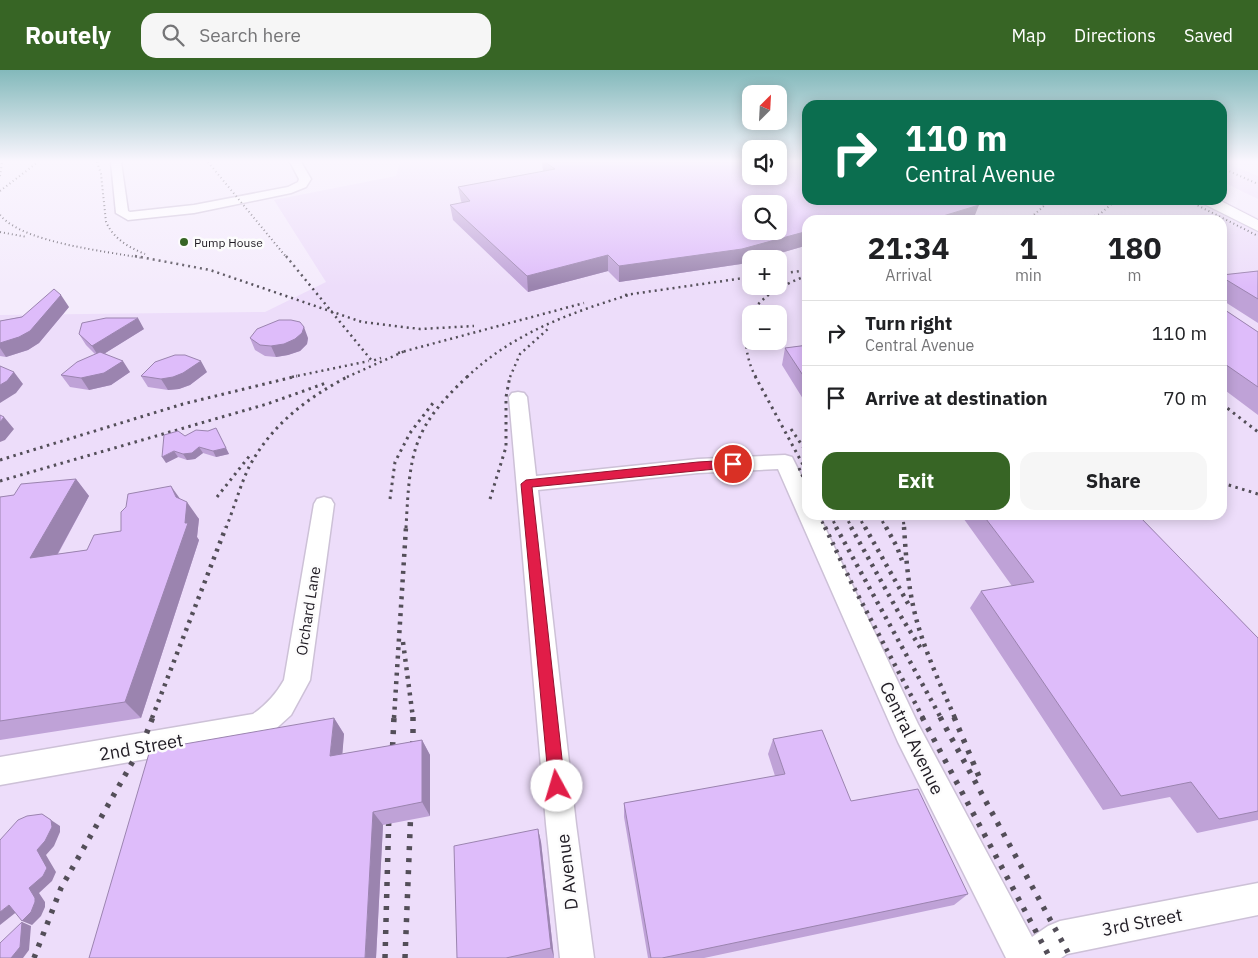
<!DOCTYPE html>
<meta charset="utf-8">
<style>
body{margin:0;font-family:"IBM Plex Sans",sans-serif;background:#f6f6f6;color:#202124;height:100vh;display:flex;flex-direction:column;font-size:19px;white-space:nowrap}
*{box-sizing:border-box;margin:0}
p{font-size:16px;color:#757577}
.icon{flex:none;width:28px;height:28px;fill:none;stroke:currentColor;stroke-width:2;stroke-linecap:round;stroke-linejoin:round}
.map{position:relative;flex:1;overflow:hidden}
.drawer{position:absolute;left:802px;top:145px;width:425px;height:305px;display:flex;flex-direction:column;background:#fff;border-radius:15px;box-shadow:0 2px 12px #0003}
.drawer>*{flex:none}
.top-card{position:absolute;left:802px;top:30px;width:425px;height:105px;border-radius:15px;box-shadow:0 2px 12px #0003;background:#0b6e4f;color:#fff;overflow:hidden}
.needle{width:32px;rotate:24deg}
.tools{position:absolute;left:742px;top:15px;display:grid;gap:10px}
.tools a{display:grid;place-items:center;width:45px;height:45px;border-radius:10px;background:#fff;box-shadow:0 2px 12px #0003;font-size:25px}
.pin{position:absolute;display:grid;place-items:center;width:42px;height:42px;color:#fff;margin:-21px;border:2px solid #fff;border-radius:50%;box-shadow:0 1px 5px #0007}
.me{position:absolute;width:55px;margin:-28px;rotate:354deg;stroke-linejoin:round;filter:drop-shadow(0 0 4px #0008)}
.turn{display:flex;align-items:center;gap:18px;height:105px;padding:0 20px;font-size:22px}
.turn .icon{width:65px;height:65px;stroke-width:2.5}
.turn b{display:block;font-size:35px;line-height:42px}
.eta{display:flex;justify-content:space-evenly;align-items:center;height:85px;text-align:center}
.eta b{font-size:30px;font-weight:700;line-height:35px}
.cta{display:flex;gap:10px;margin-top:auto;padding:10px 20px}
.cta a{flex:1;height:58px;border-radius:15px;background:#376525;color:#fff;font-size:20px;font-weight:700;line-height:58px;text-align:center}
.cta a+a{background:#f6f6f6;color:#202124}
ul{padding:0;list-style:none}
li{display:flex;align-items:center;gap:15px;height:65px;padding:0 20px;border-top:1px solid #e0e0e0}
li div{flex:1}
li b{display:block;font-size:19px}
li em{font-style:normal}
header{display:flex;align-items:center;gap:30px;box-sizing:border-box;height:70px;padding:0 25px;background:#376525;color:#fff}
header strong{font-size:24px}
nav{display:flex;gap:28px;margin-inline-start:auto;font-size:18px}
.search{width:350px;height:45px;background:#f6f6f6;display:flex;align-items:center;gap:12px;box-sizing:border-box;padding:0 18px;border-radius:15px;color:#757577;font-size:19px}
.map>svg:first-child{display:block}
.built{fill:#edddfa;fill-rule:evenodd}
.lines{fill:none;stroke-linecap:round;stroke-linejoin:round}
.minor-casing{stroke:#cdc1d7;stroke-width:3}
.secondary-casing{stroke:#cdc1d7;stroke-width:2}
.minor{fill:#fff;fill-rule:evenodd}
.secondary{fill:#fff;fill-rule:evenodd}
.rail-far4{stroke:#534e58;stroke-width:2;stroke-dasharray:1 3;stroke-linecap:butt}
.rail-far3{stroke:#534e58;stroke-width:2.5;stroke-dasharray:2 4;stroke-linecap:butt}
.rail-far2{stroke:#534e58;stroke-width:3;stroke-dasharray:2.5 4.5;stroke-linecap:butt}
.rail-far1{stroke:#534e58;stroke-width:4.5;stroke-dasharray:3 5.5;stroke-linecap:butt}
.rail{stroke:#534e58;stroke-width:5.5;stroke-dasharray:4 8;stroke-linecap:butt}
.wall{fill:#bfa2d7}
.shaded-wall{fill:#9b84af}
.building{fill:#debcfa;stroke:#9b84af;fill-rule:evenodd}
.route{fill:#e11d48;stroke:#92132f}
.poi-dot{fill:#376525;stroke:#fcfcfc;stroke-width:2}
.labels{text-anchor:middle;dominant-baseline:central;stroke-width:5;stroke-linejoin:round;paint-order:stroke}
.far-poi-label{font-size:12px;fill:#1f1b23;stroke:#fcfcfc;text-anchor:start}
.street-label{font-size:15px;fill:#1f1b23;stroke:#fcfcfc}
.near-street-label{font-size:18px;fill:#1f1b23;stroke:#fcfcfc}
</style>
<header>
<strong>Routely</strong>
<div class="search"><svg class="icon" aria-label="search" viewBox="0 0 24 24"><circle cx="10" cy="10" r="6"/><path d="M15 15l6 6"/></svg>Search here</div>
<nav><a>Map</a><a>Directions</a><a>Saved</a></nav>
</header>
<div class="map">
<svg width="1258" height="888" viewBox="0 0 1258 888">
<rect width="100%" height="100%" fill="#f4ebfc"/>
<path class="built" d="M400,92H751V106H779L808,130H1222L1258,148V888H0V245L265,242L326,212L274,130L396,106ZM751,134H779V161H751ZM808,150H1222V445H808ZM751,189H779V216H751ZM751,244H779V271H751Z
M1223,92L1258,106V129L1223,112Z"/>
<g class="lines">
<g class="minor-casing">
<path id="minor" d="M111,92H121L128,141L130,142L194,135L288,117L298,112L299,109L290,92H301L311,109L306,117L291,123L194,143L128,150L116,143Z
M518,322L524,323L527,327L536,406L698,389L785,385L792,387L808,419V445H819L918,654L1032,867L1048,856L1060,851L1258,813V845L1067,884L1061,888H1006L898,672L778,399L698,403L538,420L576,754L594,888H560L546,754L509,327L512,323Z
M324,427L331,429L334,434L310,610L291,645L269,665L259,669L0,715V687L253,644C266,635 276,624 284,610L314,434L317,429Z"/>
</g>
<g class="secondary-casing">
<path id="secondary" d="M1199,130H1219L1258,150V161L1202,133Z"/>
</g>
<use href="#minor" class="minor"/>
<use href="#secondary" class="secondary"/>
<path class="rail-far4" d="M97,92L101,104L106,152C114,169 128,177 145,184
M208,92L287,188
M1222,98L1258,114
M0,106L2,92
M0,121L38,92
M1187,130L1258,166
M0,145C23,173 106,181 142,188
M1028,150L1045,135V130
M1083,150L1100,144L1116,130
M0,162L27,167"/>
<path class="rail-far3" d="M135,186L210,200L362,252L420,259L474,256
M286,186L372,291L381,288
M779,204L808,200
M625,225L751,207
M398,283L584,233
M292,307L369,291
M347,307L405,281
M467,307C513,263 572,242 632,224
M510,307L520,284L549,258
M756,307C750,297 747,285 746,274C741,234 776,218 808,205"/>
<path class="rail-far2" d="M755,306L808,404
M1222,334L1258,362
M791,359L808,384
M0,390L183,334L297,306
M799,398L808,419
M0,411L267,334L326,313
M1222,413L1258,424
M217,427L251,384
M390,429L395,392L410,363L433,333
M490,429L506,377V327L510,306
M819,445L825,458
M830,445L837,458
M845,445L852,458
M858,445L865,458
M879,445L886,458
M903,445L904,458
M226,458C234,438 240,416 249,397C272,354 307,328 349,306
M406,458C410,383 411,359 468,306"/>
<path class="rail-far1" d="M825,457L852,514L923,648
M836,457L941,648
M851,457L900,545L923,582
M865,457L910,537
M886,457L897,477L903,493
M904,457C906,487 908,518 916,548C925,582 941,616 955,648
M403,572L413,648
M152,648L226,457
M394,648L406,457"/>
<path class="rail" d="M413,647V686
M922,647L1050,888
M940,647L1071,888
M954,647L980,709
M392,688L394,647
M34,888L61,818L141,677L153,647
M385,888L389,741
M405,888L411,736"/>
</g>
<path class="wall" d="M542,92H751L973,150H808V175L760,189H751V191L741,194L619,212L608,201L528,222L453,150L450,135L462,133L461,131L458,117L543,102Z
M1258,201V253L1222,230V205Z
M69,237L39,273L28,280L6,287L0,286V251Z
M1222,238L1258,262V345L1222,318Z
M144,259L105,283L130,302L111,315L89,320L70,317L61,305L95,284L86,275L79,264Z
M250,268H308L307,274L300,281L288,285L276,287L265,286L255,280Z
M808,275V337L782,295L785,278Z
M207,302L190,315L179,319L168,320L148,317L141,306Z
M216,358L229,384L216,387L203,383L195,389L187,390L178,387L166,393L185,366L208,361Z
M76,409L89,426L58,484L87,480L180,429L199,449L197,467L199,470L141,648L0,670V427L14,425Z
M961,445H1138L1258,568V750L1197,763L1170,727L1103,740L970,538L981,521L1012,516Z
M334,648L344,664L342,684L422,670L430,685V746L383,755L376,888Z
M773,669L968,824L954,835L704,888H648L624,747V733L775,706L768,684Z
M538,759L541,772L554,888H457Z"/>
<path class="shaded-wall" d="M979,135L973,150H930Z
M808,161V175L760,189H751V191L741,194L619,212V196Z
M608,185V201L528,222L527,206Z
M61,225L69,237L39,273L28,280L6,287L0,278V273Z
M138,248L144,259L99,287L92,276Z
M304,257L308,268L307,274L300,281L288,285L276,287L271,276Z
M123,291L130,302L111,315L89,320L81,308Z
M201,291L207,302L190,315L179,319L168,320L161,309Z
M14,302L23,314L16,323L0,333V315Z
M4,347L14,359L5,370L0,372V352Z
M199,377L203,383L195,389L187,390L183,384Z
M226,378L229,384L216,387L213,381Z
M174,381L178,387L166,393L162,387Z
M76,409L89,426L46,505L30,488Z
M171,416L183,433L187,432L199,449L197,467L199,470L141,648L125,632L185,453L176,427Z
M334,648L344,664L341,701L330,686Z
M422,670L430,685V746L422,732Z
M373,742L383,755L376,888H365Z
M42,744L60,756V762L54,776L46,785L56,802L52,811L39,823L45,832V837L41,846L32,855L22,851L37,780Z
M538,759L541,772L554,888L551,878Z
M9,835L19,840L0,855V842Z
M22,852L31,856L29,880L23,888H11Z"/>
<path class="building" d="M545,92H751V106H779V92H808V130H966L979,135L930,150H853L850,149L845,150H808V161L742,179L619,196L608,185L527,206L450,135L470,131L458,117L555,99ZM751,134H779V161H751Z
M1258,201V229L1225,209L1222,212V205Z
M54,219L61,225L30,261L19,267L0,273V251L22,247Z
M1222,238L1258,262V317L1222,292Z
M106,248H138L92,276L79,264L82,253Z
M279,250H291L300,252L304,257L302,263L295,269L284,274L271,276L260,275L250,268L257,259Z
M808,275V313L785,278Z
M100,282L123,291L104,303L81,308L61,305L77,292Z
M175,285H185L201,291L183,303L173,307L161,309L141,306L155,292Z
M0,296L14,302L7,311L0,315Z
M0,345L4,347L0,352Z
M216,358L226,378L213,381L199,377L192,383L183,384L174,381L162,387L164,365L178,361L185,366L196,360L208,361Z
M76,409L30,488L87,480L94,465L121,461V442L126,437L128,424L171,416L176,427L187,432L185,453H188L125,632L0,651V427L14,425L21,414Z
M983,445H1138L1258,568V741L1219,749L1191,712L1121,726L981,521L1034,512Z
M334,648L330,686L422,670V732L373,742L365,888H89L150,680Z
M822,660L851,731L918,719L968,824L662,888H651L624,733L785,704L773,669Z
M42,744L51,750L52,757L45,771L37,780L47,798L43,806L29,818L35,828V832L31,842L22,851L9,835L0,842V770L18,750L27,746Z
M538,759L551,878L506,888H457L454,776Z
M22,852L20,877L11,888H0V873Z"/>
<linearGradient id="sky" x2="0" y2="1"><stop stop-color="#83b9bb"/><stop offset="0.42" stop-color="#faf6fe"/><stop offset="1" stop-color="#faf6fe" stop-opacity="0"/></linearGradient>
<rect width="1258" height="217" fill="url(#sky)"/>
<path class="route" d="M733,390L736,391L738,394L736,397L532,417L565,716L563,721L557,724L551,721L549,716L521,414L526,410L698,392Z"/>
<circle class="poi-dot" cx="184" cy="172" r="5"/>
<g class="labels">
<g class="far-poi-label">
<text x="194" y="172">Pump House</text>
</g>
<g class="street-label">
<text transform="translate(308 541) rotate(-81)">Orchard Lane</text>
</g>
<g class="near-street-label">
<text transform="translate(912 668) rotate(64)">Central Avenue</text>
<text transform="translate(141 677) rotate(-10)">2nd Street</text>
<text transform="translate(567 802) rotate(-97)">D Avenue</text>
<text transform="translate(1142 852) rotate(-11)">3rd Street</text>
</g>
</g>
</svg>
<div class="tools">
<a><svg class="needle" viewBox="-14 -14 28 28"><path d="M0-13l5 13h-10z" fill="#e53935"/><path d="M0 13l5-13h-10z" fill="#757577"/></svg></a>
<a><svg class="icon" aria-label="sound" viewBox="0 0 24 24"><path d="M4 9h4l5-4v14l-5-4H4zM17 9q2 3 0 6"/></svg></a>
<a><svg class="icon" aria-label="search" viewBox="0 0 24 24"><circle cx="10" cy="10" r="6"/><path d="M15 15l6 6"/></svg></a>
<a>+</a>
<a>−</a>
</div>
<div class="pin" style="left:733px;top:394px;background:#d93025"><svg class="icon" aria-label="arrive" viewBox="0 0 24 24"><path d="M6 21V4h12l-3 4 3 4H6"/></svg></div>
<svg class="me" style="left:557px;top:716px" viewBox="-20 -20 40 40"><circle r="19" fill="#fff"/><path d="M0-13L10 11 0 6-10 11z" fill="#e11d48"/></svg>
<div class="top-card">
<div class="turn"><svg class="icon" aria-label="right" viewBox="0 0 24 24"><path d="M7 20v-9h11M14 6l5 5-5 5"/></svg><div><b>110 m</b>Central Avenue</div></div>
</div>
<section class="drawer">
<div class="eta">
<div><b>21:34</b><p>Arrival</p></div>
<div><b>1</b><p>min</p></div>
<div><b>180</b><p>m</p></div>
</div>
<ul>
<li><svg class="icon" aria-label="right" viewBox="0 0 24 24"><path d="M7 20v-9h11M14 6l5 5-5 5"/></svg><div><b>Turn right</b><p>Central Avenue</p></div><em>110 m</em></li>
<li><svg class="icon" aria-label="arrive" viewBox="0 0 24 24"><path d="M6 21V4h12l-3 4 3 4H6"/></svg><div><b>Arrive at destination</b></div><em>70 m</em></li>
</ul>
<div class="cta"><a>Exit</a><a>Share</a></div>
</section>
</div>
